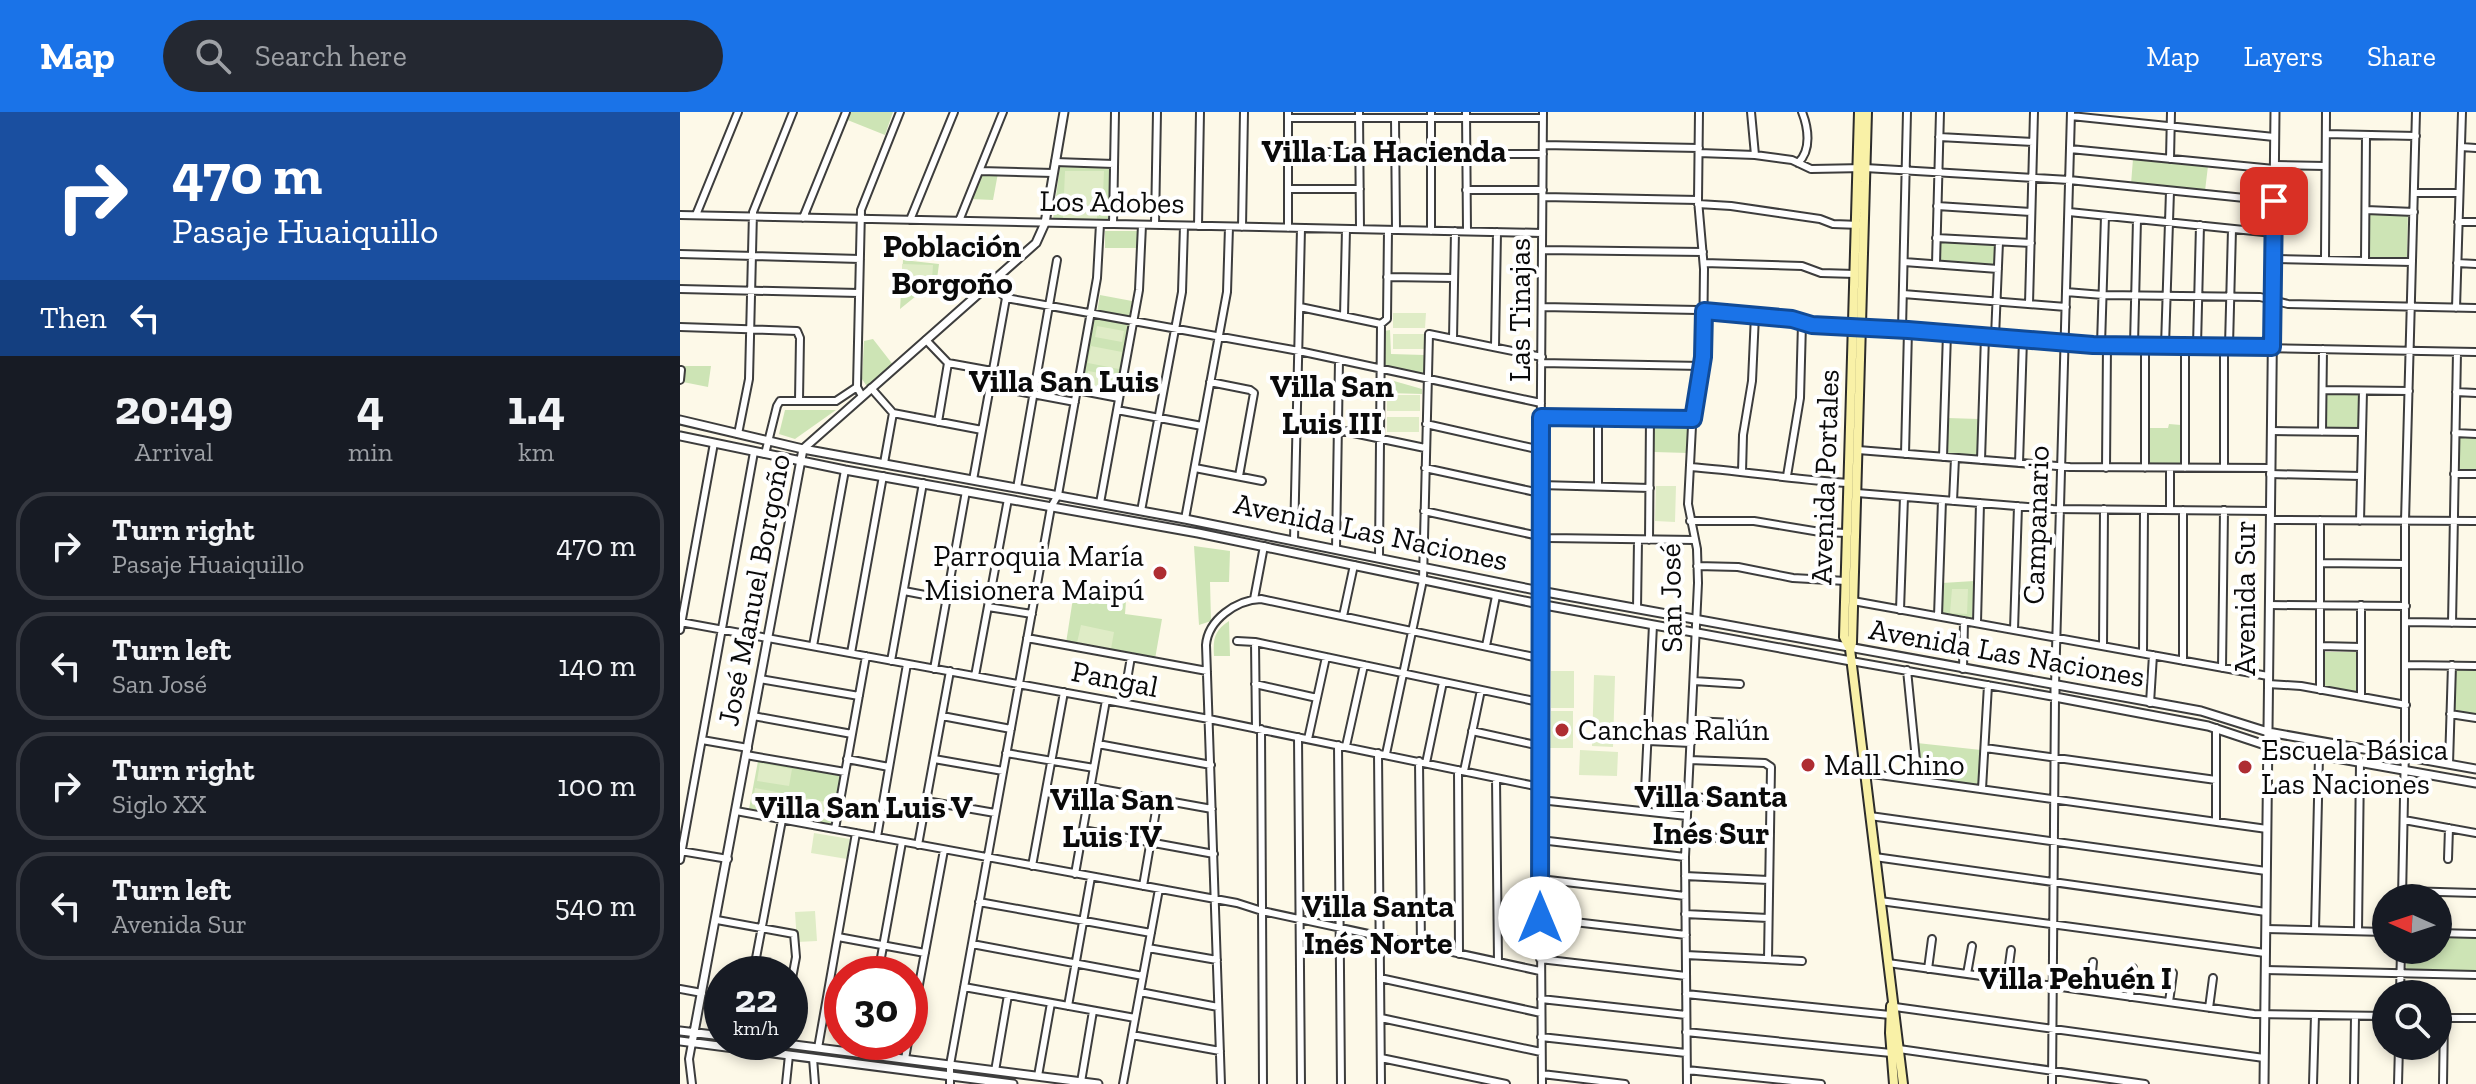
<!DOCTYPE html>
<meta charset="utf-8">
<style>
body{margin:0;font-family:"Zilla Slab",serif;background:#242831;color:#f1f3f6;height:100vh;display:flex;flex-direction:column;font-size:30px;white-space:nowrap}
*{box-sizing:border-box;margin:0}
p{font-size:26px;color:#9ea1a6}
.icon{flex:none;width:44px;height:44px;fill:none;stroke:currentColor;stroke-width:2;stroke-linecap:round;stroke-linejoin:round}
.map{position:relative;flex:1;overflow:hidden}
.side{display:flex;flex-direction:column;background:#171b24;width:680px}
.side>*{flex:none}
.guide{background:#1a4fa0;color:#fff;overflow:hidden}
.needle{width:52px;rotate:273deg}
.fabs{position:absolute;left:1692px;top:772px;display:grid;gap:16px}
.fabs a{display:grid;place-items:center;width:80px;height:80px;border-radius:50%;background:#171b24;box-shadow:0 4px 12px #0003;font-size:40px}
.speed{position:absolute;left:24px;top:844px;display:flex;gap:16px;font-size:40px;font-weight:700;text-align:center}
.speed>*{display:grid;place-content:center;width:104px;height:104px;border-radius:50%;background:#171b24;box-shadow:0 4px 12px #0003;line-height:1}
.speed small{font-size:20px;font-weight:400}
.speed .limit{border:12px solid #d22;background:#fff;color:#111}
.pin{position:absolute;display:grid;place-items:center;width:68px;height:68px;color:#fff;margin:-34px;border-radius:16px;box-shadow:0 4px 12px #0006}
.me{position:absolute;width:88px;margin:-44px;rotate:0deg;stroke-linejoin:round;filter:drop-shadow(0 0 6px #0008)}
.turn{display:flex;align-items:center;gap:28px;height:168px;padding:0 40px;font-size:36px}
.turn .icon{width:104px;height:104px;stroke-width:2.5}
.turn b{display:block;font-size:56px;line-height:68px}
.then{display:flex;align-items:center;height:76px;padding:0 40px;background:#0003;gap:16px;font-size:30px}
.eta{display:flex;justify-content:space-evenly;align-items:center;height:136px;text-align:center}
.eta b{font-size:48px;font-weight:800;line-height:56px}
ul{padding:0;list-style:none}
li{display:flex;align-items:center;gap:24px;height:108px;margin:0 16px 12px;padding:0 24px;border:4px solid #363941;border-radius:32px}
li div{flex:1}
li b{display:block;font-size:30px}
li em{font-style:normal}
header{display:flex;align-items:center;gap:48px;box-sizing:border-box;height:112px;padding:0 40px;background:#1a73e8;color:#fff}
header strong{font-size:38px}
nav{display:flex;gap:44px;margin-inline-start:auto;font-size:28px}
.search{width:560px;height:72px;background:#242831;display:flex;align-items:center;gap:20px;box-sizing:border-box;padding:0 28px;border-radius:44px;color:#9ea1a6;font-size:30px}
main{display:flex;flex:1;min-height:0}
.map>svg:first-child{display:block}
.green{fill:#cde4b5}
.pitch{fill:#dfecc6}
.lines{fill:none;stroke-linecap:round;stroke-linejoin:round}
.minor-casing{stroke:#3d3d3d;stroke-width:10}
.tertiary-casing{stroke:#3d3d3d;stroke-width:11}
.secondary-casing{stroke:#2c2c2c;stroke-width:12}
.minor{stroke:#fff;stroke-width:6}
.tertiary{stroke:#fff;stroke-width:7}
.secondary{stroke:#f9f1a7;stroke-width:8}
.route-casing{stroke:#114b97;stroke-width:20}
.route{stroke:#1a73e8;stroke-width:14}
.poi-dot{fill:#ae2d32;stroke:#fff;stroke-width:3}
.labels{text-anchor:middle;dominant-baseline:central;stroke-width:8;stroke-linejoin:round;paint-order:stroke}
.street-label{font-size:30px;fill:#0a0a0a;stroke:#fff}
.poi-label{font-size:30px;fill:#0a0a0a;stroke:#fff;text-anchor:start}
.neighbourhood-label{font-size:32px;font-weight:bold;fill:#0a0a0a;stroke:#fff}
</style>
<header>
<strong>Map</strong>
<div class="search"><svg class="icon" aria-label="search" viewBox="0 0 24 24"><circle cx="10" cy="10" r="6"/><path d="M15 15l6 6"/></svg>Search here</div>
<nav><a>Map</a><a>Layers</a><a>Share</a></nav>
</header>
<main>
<section class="side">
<div class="guide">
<div class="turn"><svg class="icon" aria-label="right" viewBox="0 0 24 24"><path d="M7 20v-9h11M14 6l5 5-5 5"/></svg><div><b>470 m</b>Pasaje Huaiquillo</div></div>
<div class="then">Then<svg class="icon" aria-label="left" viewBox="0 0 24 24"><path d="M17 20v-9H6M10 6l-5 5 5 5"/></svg></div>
</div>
<div class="eta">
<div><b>20:49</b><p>Arrival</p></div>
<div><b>4</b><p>min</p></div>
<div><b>1.4</b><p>km</p></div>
</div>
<ul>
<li><svg class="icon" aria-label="right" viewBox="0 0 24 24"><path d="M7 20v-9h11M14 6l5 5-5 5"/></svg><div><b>Turn right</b><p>Pasaje Huaiquillo</p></div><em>470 m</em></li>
<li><svg class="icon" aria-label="left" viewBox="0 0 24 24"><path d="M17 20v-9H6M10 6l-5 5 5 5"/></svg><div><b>Turn left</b><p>San José</p></div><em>140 m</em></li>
<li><svg class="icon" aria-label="right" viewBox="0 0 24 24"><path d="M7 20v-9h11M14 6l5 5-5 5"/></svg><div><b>Turn right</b><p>Siglo XX</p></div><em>100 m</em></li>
<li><svg class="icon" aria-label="left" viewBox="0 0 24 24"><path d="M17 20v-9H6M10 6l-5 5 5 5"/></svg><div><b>Turn left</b><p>Avenida Sur</p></div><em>540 m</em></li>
</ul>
</section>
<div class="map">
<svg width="1796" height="972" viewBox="0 0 1796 972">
<rect width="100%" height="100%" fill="#fdf9e8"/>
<path class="green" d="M168,0H213L205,23L165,7Z
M1453,47L1528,54L1525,79L1451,72Z
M430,53L429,109L373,107L380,54Z
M301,60L318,61L313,88L291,87Z
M1687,99H1728L1727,146L1686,145Z
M425,119H458L457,136H425Z
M1260,129L1316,132L1314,153L1259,150Z
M223,148L259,152L257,167L220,197Z
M420,183L452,189L449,206L417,200Z
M414,206L450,213L437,283L401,276Z
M710,218L711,242L744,243V264L705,254L704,219Z
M193,227L214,254L188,276L182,267L184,229Z
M4,254H31L28,275L3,270Z
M707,267L742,277V282L707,281Z
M1647,282H1680V316H1647Z
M105,298H156L115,327L99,322Z
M1268,306L1299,307L1298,345L1266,343Z
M974,309H1010L1008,341L974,340Z
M1489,312L1501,313L1502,353L1467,352L1468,316H1488Z
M1778,326H1796V359L1777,358Z
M514,434L550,439L549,470H530L531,509L519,513Z
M1294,469L1292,507L1262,503V471Z
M394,480L446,489L445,502L482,507L475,547L386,531Z
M549,509L550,544H534C533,527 534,519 549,509Z
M1644,540H1678L1677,582L1643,575Z
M1773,556L1796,557V603L1772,599Z
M1237,631L1301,638L1299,675L1240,666Z
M78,649L161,663L152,714L69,697Z
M1758,823L1796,824V862L1726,860L1727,838H1758Z"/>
<path class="pitch" d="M385,59H424L423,83H418L417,107L383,106Z
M222,152L253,153L252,168L222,167Z
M713,201H746L745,216H713Z
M417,214L444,219L442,230L415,225Z
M713,222H745V237H713Z
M411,234L442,240L439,257L408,251Z
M408,259L437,264L434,281L405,275Z
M707,283H740V299H707Z
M707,305H739V320H707Z
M976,374H996L995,410L975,409Z
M1272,477H1288L1287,502L1270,501Z
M401,513L434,520L431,537L397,531Z
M871,559H894V596H871Z
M914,563L935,564L933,635L912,634Z
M871,599H893V636H870Z
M900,638L938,640L937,664L899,663Z
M80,651L112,657L109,674L77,669Z
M75,676L107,682L104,699L72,693Z
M120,685L152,691L149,708L117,703Z
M134,721L170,727L167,747L131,741Z
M135,799L137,829L117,830L115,800Z"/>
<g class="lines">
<g class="minor-casing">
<path id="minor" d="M608,0V116
M679,0L680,117
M751,0V119
M786,0L787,119
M1071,0L1075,43
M1391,4L1594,25
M608,6H863
M715,6L716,118
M1646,22L1736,24
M1259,25L1353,30
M863,33L1019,36
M1781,35L1796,36
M1390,37L1594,57
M608,40H680
M1019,41L1075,43L1112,48L1131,57L1185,56L1389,68L1594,89
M786,42H863
M1490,47L1491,0
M375,50L434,52
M1118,51C1132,38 1128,15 1122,0
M1594,53L1645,54
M300,59L373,61
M608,77H680
M786,78H863
M1734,81H1779
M863,85L1018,88
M1018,92L1051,94L1140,107L1153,112L1180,113
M1257,94L1351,100
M1686,98L1734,100
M1389,100L1593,121
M0,103L862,121
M16,103L58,0
M123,106L166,0
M230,108L274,0
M279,109L323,0
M1778,110H1796
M433,112L435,0
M475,113L477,0
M518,114L520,0
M562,115L564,0
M1256,126L1351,131
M862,138L1023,140
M0,142L180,147
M1593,147L1732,150
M1645,148L1646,0
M1685,149L1686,23
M1224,150L1318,157
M1024,151L1122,154L1141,161L1175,162
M1777,151L1796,152
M1256,152L1260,0
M707,165L774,166
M311,171L326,186L619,239L861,291
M0,177L179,181
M1386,180L1423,183L1580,185L1608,192L1796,196
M1223,182L1386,195
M1349,192L1354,0
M620,195L701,212
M862,195L1018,198L1112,207L1132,213L1222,217L1421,233L1796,240
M1776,196L1782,0
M664,204L666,117
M0,215L117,219L120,226L119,288
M1222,217L1227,0
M1315,225L1319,130
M773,227L775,119
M246,228L268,251L312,259
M1421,233L1425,104
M1454,233L1457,107
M1485,234L1490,79
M1517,234L1520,113
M1549,234L1552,117
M815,235L817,120
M861,251L1022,254
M0,268L1,258
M530,270L570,278L574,281L559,364
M310,274L395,290
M191,276L213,301L302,318
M397,278L439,286
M1643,278L1729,279
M1776,280L1796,281
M182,284L177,275L181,98L220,0
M437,298L522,314
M861,305L1013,307
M616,309L745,336
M258,310L268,251
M746,312L861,338
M1591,319L1682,320
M1642,320L1643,237
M1775,321L1796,322
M58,322L69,267L73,100L113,0
M1178,338L1390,355L1590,356
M85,342L97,294L100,289H156L177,275
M1225,342L1228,218
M1263,345L1267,221
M1301,348L1305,224
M204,351L213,301
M1339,351L1343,227
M1010,355C1064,359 1115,368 1169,371
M515,356L582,369
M745,356L860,381
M1426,356L1427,233
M1465,356V234
M1505,356V234
M1544,356V234
M1062,360L1063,323L1072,269L1075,203
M1590,362L1681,364
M1774,362H1796
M1107,364L1120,286L1122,211
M293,368L326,186
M860,373L970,376
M918,374V305
M337,376L377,148
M1177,381L1373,397L1590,399
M1273,389L1275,346
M420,391L459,178L462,113
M1490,398V356
M461,399L502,180L504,114
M744,399L868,426L1015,428
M505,407L547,180L549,115
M1590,408L1796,409
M1010,409H1074L1140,420L1168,421
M1680,409L1683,279
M614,428L621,116
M969,428L970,306
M656,437L659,248
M699,446L701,212L707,207L708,118
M1640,451L1725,452
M1017,454L1058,455L1113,466L1166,469
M224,479L266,487
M574,487L584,434
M1173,489L1588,564
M1589,493L1726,494
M308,495L352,502
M957,497L958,428
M1220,498L1224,385
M663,504L674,453
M1258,504L1262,388
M0,510L529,607L860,675
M1726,510L1796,511
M1297,511L1300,391
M1772,511L1777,240
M0,518L34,331
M1334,518L1338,394
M347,526L527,559
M557,529L575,530L859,590
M575,530L576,617
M133,534L165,358
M806,534L816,484
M1423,534L1424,397
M1640,534L1681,535
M171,541L203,364
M1463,541L1464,398
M211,549L243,371
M1171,549L1375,585L1372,972
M1503,549V398
M1726,553L1796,554
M1542,556L1544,398
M254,557L286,379
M1283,557L1284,509
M1227,558L1238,668
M295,564L328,387
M80,567L179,584
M1014,569L1060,572
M575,572L637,586
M1588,572L1621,574L1726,593
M1375,574L1391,0
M1640,578V408
M1681,585V493
M443,591L451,545
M1470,591L1473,543
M1770,602L1796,606
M73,604L172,622
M262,604L331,617
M1012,609L1054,611
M1536,616V710
M581,617L583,972
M792,619L860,634
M618,625L621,972
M628,627L646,545
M22,628L68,636
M968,629L1011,631
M418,632L531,653
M658,633L661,972
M666,634L684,553
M1305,636L1536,668
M326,641L414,656
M698,641L701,972
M706,642L743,468L749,222L862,245
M66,643L165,660
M167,647L209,655
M254,647L323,659
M1010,648L1085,651L1091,655L1088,847
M739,649L741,834
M746,651L763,570
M1769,652L1772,553
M778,658L779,842
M784,659L801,578
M1185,661L1587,717
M816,666L818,850
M410,675L532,697
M1302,677L1308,573
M1008,685L1091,689
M860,688L1007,704
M246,689L315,701
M56,699L557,791L582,799L860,859
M964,699L973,513
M1190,704L1586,759
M1724,708L1796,721
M155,717L186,544
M403,718L534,742
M1006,724L1089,729
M197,725L227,552
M860,728L1005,745
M238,733L270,559
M0,739L48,747
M1195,745L1586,800
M1768,747L1769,716
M0,748L74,340
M352,754L384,580
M395,762L426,588
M1005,764L1088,768
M860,767L1005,784
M463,774L478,687
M1723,779L1796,781
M1722,786L1725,635V409L1736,0
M1200,789L1585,841
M299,790L471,821
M1005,802L1088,806
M860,806L1006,823
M37,808L114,822L116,845L110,877
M1586,817L1706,820
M1635,818L1639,644
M1678,819L1680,651
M1758,821L1796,822
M158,825L245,841
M292,832L463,864
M468,836L537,848
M1006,843L1122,849
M860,847L1006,864
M1208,851L1574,902L1706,904
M1248,857L1252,827
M1585,858L1796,863
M73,862L102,708
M198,862L222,730
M1287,862L1292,834
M700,866L861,901
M1327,868L1331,838
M284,875L455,906
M0,877L22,881
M1410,879L1413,850
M460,880L538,895
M1006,882L1210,903
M1720,882L1721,838
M1450,885L1453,856
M861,887L1006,903
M1489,890L1493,861
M388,894L411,765
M1215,895L1584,946
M1529,896L1533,866
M701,906L861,940
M1758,906H1796
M1006,920L1211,941
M230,921L264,738
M452,923L540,939
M861,925L1006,941
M12,931L9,947L12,972
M138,936L176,721
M1219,937L1465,972
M183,941L186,930
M133,946L135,972
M701,946L826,972
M225,947L228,930
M1007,958L1141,972
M315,959L328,883
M862,962L945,972
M358,964L371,891
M401,970L413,899
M106,972L109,943
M270,972V953L371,395L378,383L417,166L420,112
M443,972L479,777
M541,972L526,533C528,508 556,488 581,487L859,546
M862,972L859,546L863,0
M1007,972L1005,745L1018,471L1017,437L1008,392L1012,314L1023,237L1024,157L1018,88L1019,0
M1633,972L1635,903
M1674,972L1675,904
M1718,972L1719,934
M1763,972L1764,906"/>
</g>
<g class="tertiary-casing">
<path id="tertiary" d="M0,308L123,337L505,407L860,479L1521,599L1588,620L1796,657
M0,324L165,358L518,421L859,492L1171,549
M1375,574V585L1528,614L1588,634L1796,671
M0,919L42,924
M0,929L333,972
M91,930L418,972
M12,931L123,337L356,131L365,111L384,0
M1584,972L1595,0"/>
</g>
<g class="secondary-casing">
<path id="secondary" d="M1187,0L1172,531L1170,537L1223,972
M1170,537L1164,525L1179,0
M1211,894L1210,921L1214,972"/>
</g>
<use href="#minor" class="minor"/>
<use href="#tertiary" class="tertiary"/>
<use href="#secondary" class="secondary"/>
</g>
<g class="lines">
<g class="route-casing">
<path id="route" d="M860,806L861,305L1013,307L1023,245L1024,199L1112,207L1132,213L1228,218L1413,233L1592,235L1594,89"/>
</g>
<use href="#route" class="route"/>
</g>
<g class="poi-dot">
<circle cx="480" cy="461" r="8"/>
<circle cx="882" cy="618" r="8"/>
<circle cx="1128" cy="653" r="8"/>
<circle cx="1565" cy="655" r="8"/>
</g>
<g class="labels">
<g class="street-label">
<text transform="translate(432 90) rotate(1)">Los Adobes</text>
<text transform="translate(840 198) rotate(-90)">Las Tinajas</text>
<text transform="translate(1145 365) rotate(-88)">Avenida Portales</text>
<text transform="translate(1356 413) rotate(-88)">Campanario</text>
<text transform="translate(691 420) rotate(12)">Avenida Las Naciones</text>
<text transform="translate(74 478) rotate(-79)">José Manuel Borgoño</text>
<text transform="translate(991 486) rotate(-91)">San José</text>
<text transform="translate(1565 486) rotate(-90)">Avenida Sur</text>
<text transform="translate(1327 541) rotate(10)">Avenida Las Naciones</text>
<text transform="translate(435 567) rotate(11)">Pangal</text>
</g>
<g class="poi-label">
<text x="464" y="444" text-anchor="end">Parroquia María<tspan x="464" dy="34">Misionera Maipú</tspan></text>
<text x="898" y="618">Canchas Ralún</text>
<text x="1581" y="638">Escuela Básica<tspan x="1581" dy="34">Las Naciones</tspan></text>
<text x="1144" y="653">Mall Chino</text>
</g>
<g class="neighbourhood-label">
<text x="704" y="39">Villa La Hacienda</text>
<text x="272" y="134">Población<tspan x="272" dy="37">Borgoño</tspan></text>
<text x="384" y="269">Villa San Luis</text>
<text x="652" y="274">Villa San<tspan x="652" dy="37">Luis III</tspan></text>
<text x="1031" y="684">Villa Santa<tspan x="1031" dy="37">Inés Sur</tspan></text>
<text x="432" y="687">Villa San<tspan x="432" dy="37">Luis IV</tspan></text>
<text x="184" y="695">Villa San Luis V</text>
<text x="698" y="794">Villa Santa<tspan x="698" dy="37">Inés Norte</tspan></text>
<text x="1395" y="866">Villa Pehuén I</text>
</g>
</g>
</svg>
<div class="fabs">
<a><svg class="needle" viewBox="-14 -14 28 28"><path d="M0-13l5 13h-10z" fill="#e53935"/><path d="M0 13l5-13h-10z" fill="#9ea1a6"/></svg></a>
<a><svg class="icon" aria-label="search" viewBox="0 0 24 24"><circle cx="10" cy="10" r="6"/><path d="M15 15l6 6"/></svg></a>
</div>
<div class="speed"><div>22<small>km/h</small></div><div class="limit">30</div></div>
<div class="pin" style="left:1594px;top:89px;background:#d93025"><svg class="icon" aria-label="arrive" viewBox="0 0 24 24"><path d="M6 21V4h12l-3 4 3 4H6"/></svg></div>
<svg class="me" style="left:860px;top:806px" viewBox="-20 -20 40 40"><circle r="19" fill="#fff"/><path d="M0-13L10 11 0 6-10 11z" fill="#1a73e8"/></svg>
</div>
</main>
